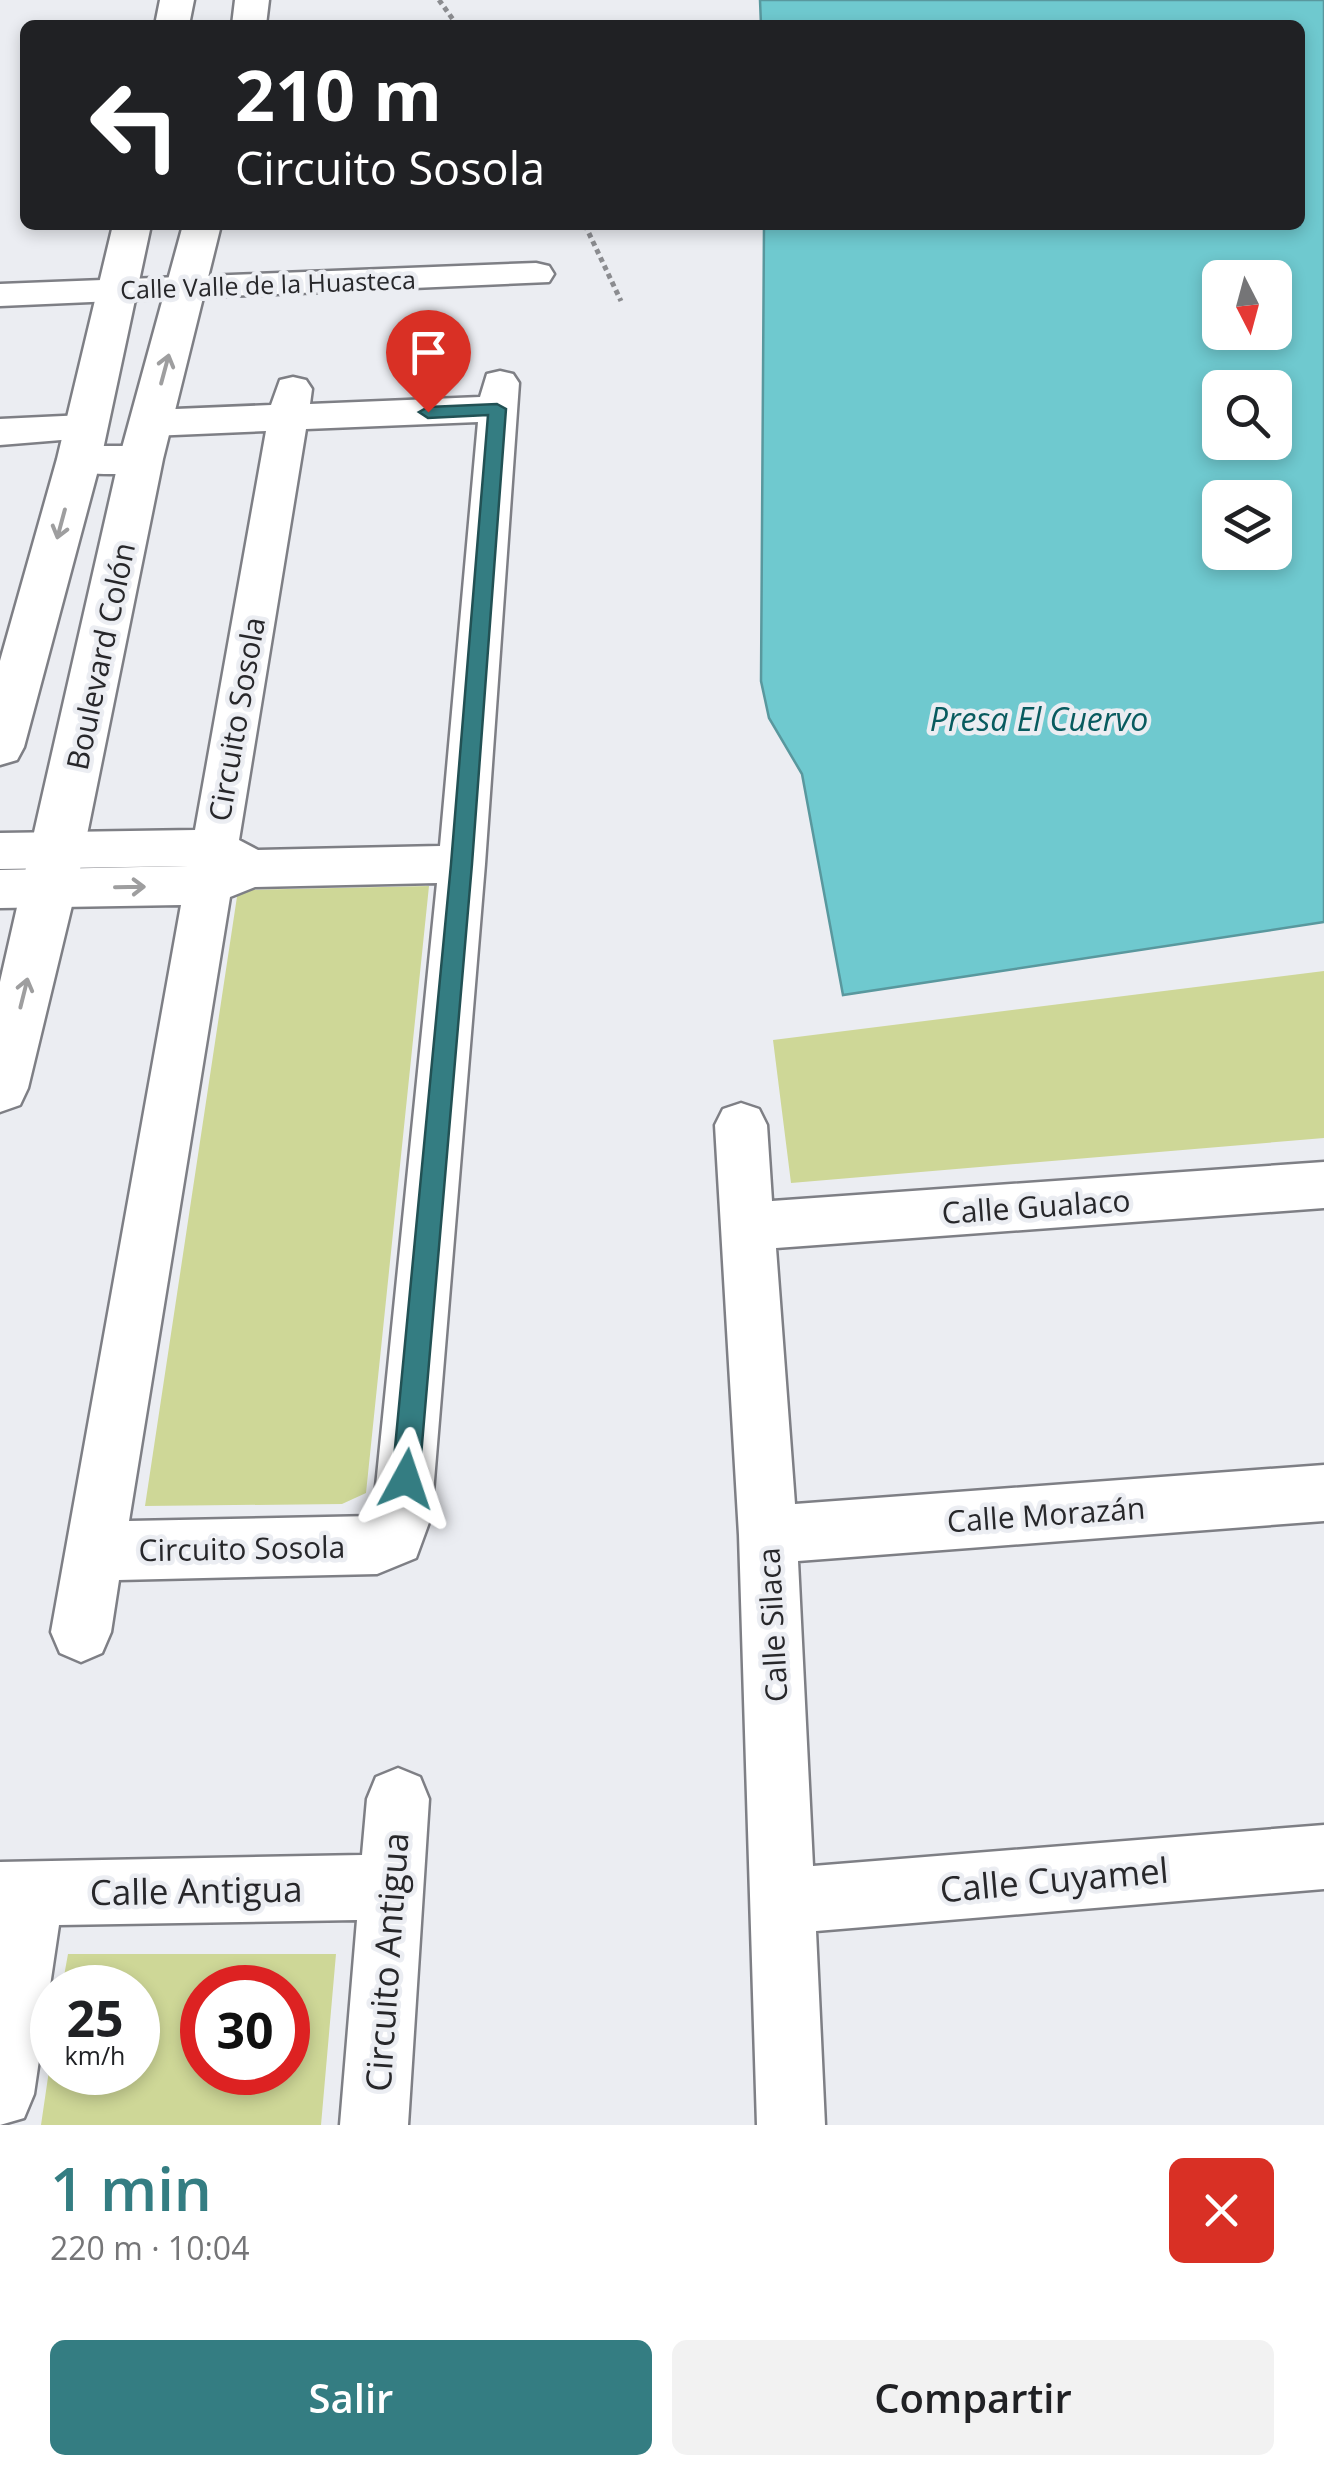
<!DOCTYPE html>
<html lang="es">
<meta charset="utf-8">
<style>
body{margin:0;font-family:"Open Sans",sans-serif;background:#f2f2f2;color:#202124;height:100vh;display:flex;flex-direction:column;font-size:38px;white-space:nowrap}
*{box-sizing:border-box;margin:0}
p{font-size:32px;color:#757577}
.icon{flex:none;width:55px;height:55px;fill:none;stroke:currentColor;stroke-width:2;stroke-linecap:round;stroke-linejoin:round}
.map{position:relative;height:2125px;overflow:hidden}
.details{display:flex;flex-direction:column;background:#fff;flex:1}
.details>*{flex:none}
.hud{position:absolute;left:20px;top:20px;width:1285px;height:210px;border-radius:15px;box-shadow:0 5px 15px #0003;background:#202124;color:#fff;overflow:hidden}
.needle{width:65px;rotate:174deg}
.tools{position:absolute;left:1202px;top:260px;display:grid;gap:20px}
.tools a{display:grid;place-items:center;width:90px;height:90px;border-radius:15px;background:#fff;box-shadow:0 5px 15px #0003;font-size:50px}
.speed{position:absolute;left:30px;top:1965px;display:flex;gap:20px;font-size:50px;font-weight:700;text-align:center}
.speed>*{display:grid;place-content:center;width:130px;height:130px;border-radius:50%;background:#fff;box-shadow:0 5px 15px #0003;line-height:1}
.speed small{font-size:25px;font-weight:400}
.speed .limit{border:15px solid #d22;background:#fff;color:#111}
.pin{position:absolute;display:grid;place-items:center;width:85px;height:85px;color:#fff;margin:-102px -42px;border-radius:50% 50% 50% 0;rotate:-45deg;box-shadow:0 0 10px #0007}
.pin .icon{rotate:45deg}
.me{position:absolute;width:110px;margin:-55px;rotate:5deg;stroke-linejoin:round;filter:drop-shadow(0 0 8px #0008)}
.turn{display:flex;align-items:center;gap:35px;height:210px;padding:0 50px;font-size:45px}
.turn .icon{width:130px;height:130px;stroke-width:2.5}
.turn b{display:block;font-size:70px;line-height:85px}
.round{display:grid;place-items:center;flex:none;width:105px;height:105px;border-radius:15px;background:#f2f2f2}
.summary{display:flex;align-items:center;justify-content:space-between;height:170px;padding:0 50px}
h1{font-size:60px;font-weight:600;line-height:75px;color:#347d82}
.button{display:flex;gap:20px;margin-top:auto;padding:20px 50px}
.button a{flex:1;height:115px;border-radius:15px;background:#347d82;color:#fff;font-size:40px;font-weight:600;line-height:115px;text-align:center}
.button a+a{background:#f2f2f2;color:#202124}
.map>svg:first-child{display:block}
.green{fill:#ced797;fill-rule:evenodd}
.water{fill:#6fc9cf;stroke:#59989e;stroke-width:2.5;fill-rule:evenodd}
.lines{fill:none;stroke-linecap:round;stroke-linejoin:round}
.street-casing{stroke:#7e7f85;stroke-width:5}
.secondary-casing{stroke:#7e7f85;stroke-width:5}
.path{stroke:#8b8c90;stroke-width:5;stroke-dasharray:5 4;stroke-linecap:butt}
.street{fill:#fff;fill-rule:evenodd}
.secondary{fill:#fff;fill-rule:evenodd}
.oneway{stroke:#9e9e9f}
.route{fill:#347d82;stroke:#225154;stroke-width:2.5}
.labels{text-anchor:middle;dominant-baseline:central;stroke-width:9;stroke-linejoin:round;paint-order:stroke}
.far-street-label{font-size:25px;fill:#27272a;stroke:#ebedf2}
.street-label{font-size:30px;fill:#27272a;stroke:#ebedf2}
.water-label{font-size:32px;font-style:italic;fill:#085b5f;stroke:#ebedf2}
.near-street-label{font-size:35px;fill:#27272a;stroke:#ebedf2}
</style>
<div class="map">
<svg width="1324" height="2125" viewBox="0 0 1324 2125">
<rect width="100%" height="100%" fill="#ebedf2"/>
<path class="green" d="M429,886L366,1493L342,1504L145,1506L238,890Z
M1324,971V1138L791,1183L773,1040Z
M68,1954H336L321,2125H41L52,2050V2072H138V1988L62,1987ZM202,1988H288V2072H202Z"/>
<path class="water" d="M760,0H1324V922L843,995L802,774L769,718L761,681L764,225H1300V25H761ZM1220,278H1275V332H1220ZM1220,388H1275V442H1220ZM1220,498H1275V552H1220Z"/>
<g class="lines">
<g class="street-casing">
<path id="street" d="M536,263L549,266L554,274L549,282L0,306V284Z
M500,371L513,374L519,383L485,864L431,1517L416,1558L377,1574L119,1580L111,1632L102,1653L81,1662L60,1653L51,1632L181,905L0,908V870L188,866L0,869V833L195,830L266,431L151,436L137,432L132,423L137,414L151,410L271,405L280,380L293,377L306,380L312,389L310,404L480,397L487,374ZM478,422L440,846L258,850L239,840L306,429ZM437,883L373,1516L129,1521L230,897L255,887Z
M84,415L98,419L103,428L98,437L0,445V419Z
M79,446H141L155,450L161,459L155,468C128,476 92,476 65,468L59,459L65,450Z
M741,1103L759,1109L767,1125L772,1201L1324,1162V1208L776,1248L795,1504L1324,1465V1521L798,1561L813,1866L1324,1825V1889L816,1931L825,2125H757L739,1535L715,1125L723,1109Z
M398,1768L420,1777L429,1799L408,2125H340L357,1920L59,1925L34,2094L24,2118L0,2125V1862L362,1855L367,1799L376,1777Z"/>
</g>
<g class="secondary-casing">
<path id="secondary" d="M160,0H194L189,25H155Z
M235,0H269L266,25H232Z
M113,225H151L101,459L24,747L17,760L0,765V661L57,459Z
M183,225H221L163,459L76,889L28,1088L20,1105L0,1112V982L119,459Z"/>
</g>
<path class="path" d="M439,0L457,25
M585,225L621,301"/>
<use href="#street" class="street"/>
<use href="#secondary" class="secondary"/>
</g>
<defs><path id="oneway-shaft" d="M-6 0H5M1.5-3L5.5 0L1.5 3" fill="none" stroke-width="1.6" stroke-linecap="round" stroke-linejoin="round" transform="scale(2.5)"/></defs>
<g class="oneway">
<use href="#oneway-shaft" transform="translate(165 369) rotate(-75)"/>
<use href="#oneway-shaft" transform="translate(61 524) rotate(105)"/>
<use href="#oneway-shaft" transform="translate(130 887) rotate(-1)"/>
<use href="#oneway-shaft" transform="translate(24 993) rotate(-76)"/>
</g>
<path class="route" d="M497,404L506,409L472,864L419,1479L415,1488L406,1491L396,1488L392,1479L451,864L488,415L428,418L419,412L428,407Z"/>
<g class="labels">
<g class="far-street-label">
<text transform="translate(268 284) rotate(-2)">Calle Valle de la Huasteca</text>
</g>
<g class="street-label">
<text transform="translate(100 656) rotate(-78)">Boulevard Colón</text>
<text transform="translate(236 719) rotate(-80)">Circuito Sosola</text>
<text transform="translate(1036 1206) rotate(-4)">Calle Gualaco</text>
<text transform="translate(1046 1514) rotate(-4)">Calle Morazán</text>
<text transform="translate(242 1548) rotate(-1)">Circuito Sosola</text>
<text transform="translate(772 1625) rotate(-93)">Calle Silaca</text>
</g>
<g class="water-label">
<text x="1039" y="718">Presa El Cuervo</text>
</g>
<g class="near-street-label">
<text transform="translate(1054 1879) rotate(-5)">Calle Cuyamel</text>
<text transform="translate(196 1890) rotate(-1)">Calle Antigua</text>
<text transform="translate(386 1962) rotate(-86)">Circuito Antigua</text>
</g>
</g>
</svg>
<div class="tools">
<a><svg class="needle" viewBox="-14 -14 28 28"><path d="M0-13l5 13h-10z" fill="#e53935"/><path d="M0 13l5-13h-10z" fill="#757577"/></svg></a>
<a><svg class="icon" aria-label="search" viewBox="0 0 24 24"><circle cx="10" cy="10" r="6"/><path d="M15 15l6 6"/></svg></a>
<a><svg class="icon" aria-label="layers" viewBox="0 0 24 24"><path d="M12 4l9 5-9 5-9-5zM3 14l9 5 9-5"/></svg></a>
</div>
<div class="speed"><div>25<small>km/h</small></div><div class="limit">30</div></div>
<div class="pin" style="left:428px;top:412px;background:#d93025"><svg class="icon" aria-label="arrive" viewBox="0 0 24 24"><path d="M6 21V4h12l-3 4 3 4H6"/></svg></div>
<svg class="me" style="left:406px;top:1479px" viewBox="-20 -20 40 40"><path d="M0-17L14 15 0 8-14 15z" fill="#347d82" stroke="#fff" stroke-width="4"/></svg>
<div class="hud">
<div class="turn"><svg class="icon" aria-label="left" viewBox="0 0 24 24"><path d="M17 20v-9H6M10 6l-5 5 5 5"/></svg><div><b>210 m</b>Circuito Sosola</div></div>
</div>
</div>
<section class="details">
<div class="summary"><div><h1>1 min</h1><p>220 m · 10:04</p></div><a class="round" style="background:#d93025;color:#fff"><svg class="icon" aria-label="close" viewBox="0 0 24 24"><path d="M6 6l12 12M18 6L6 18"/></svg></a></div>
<div class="button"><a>Salir</a><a>Compartir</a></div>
</section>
